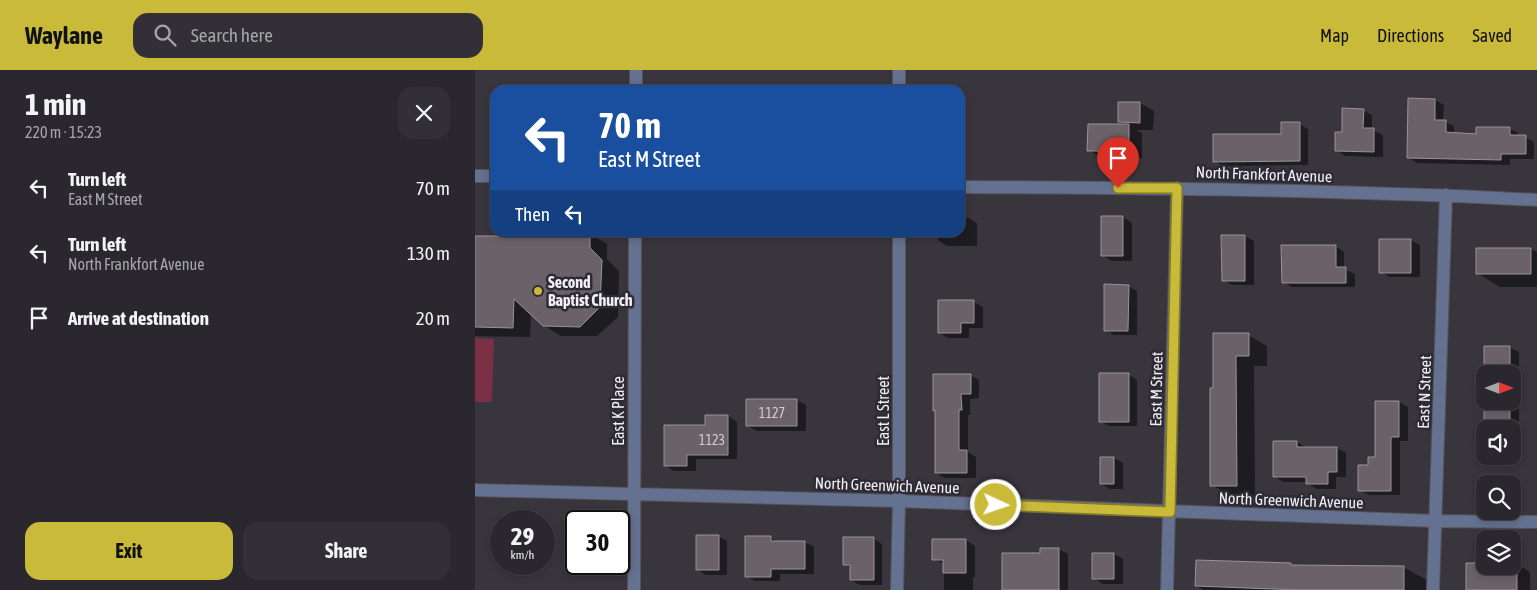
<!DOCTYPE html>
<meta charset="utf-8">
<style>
body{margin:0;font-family:"Asap Condensed",sans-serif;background:#323036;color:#f1f3f6;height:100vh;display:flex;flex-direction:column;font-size:19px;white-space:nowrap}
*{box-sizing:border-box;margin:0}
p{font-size:16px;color:#a5a6aa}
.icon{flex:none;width:28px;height:28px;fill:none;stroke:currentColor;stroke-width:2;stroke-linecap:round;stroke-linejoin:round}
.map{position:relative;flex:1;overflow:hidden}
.details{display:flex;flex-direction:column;background:#2a282e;width:475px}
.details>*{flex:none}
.hud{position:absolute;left:15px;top:15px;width:475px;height:152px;border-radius:15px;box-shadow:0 2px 8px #0003,0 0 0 1px #46444a;background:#1a4fa0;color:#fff;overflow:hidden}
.needle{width:32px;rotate:90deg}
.fabs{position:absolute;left:1001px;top:295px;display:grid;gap:10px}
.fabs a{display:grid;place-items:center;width:45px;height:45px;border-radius:10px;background:#2a282e;box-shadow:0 2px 8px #0003,0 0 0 1px #46444a;font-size:25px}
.speed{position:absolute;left:15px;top:440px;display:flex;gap:10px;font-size:25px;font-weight:700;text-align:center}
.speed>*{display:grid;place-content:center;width:65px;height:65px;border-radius:50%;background:#2a282e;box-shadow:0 2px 8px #0003,0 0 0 1px #46444a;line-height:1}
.speed small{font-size:12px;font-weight:400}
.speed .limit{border:2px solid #111;border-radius:8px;background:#fff;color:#111}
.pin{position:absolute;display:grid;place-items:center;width:42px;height:42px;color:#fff;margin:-51px -21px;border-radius:50% 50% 50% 0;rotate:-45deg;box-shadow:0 0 5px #0007}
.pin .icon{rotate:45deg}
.me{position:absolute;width:55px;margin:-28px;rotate:93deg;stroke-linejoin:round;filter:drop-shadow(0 0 4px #0008)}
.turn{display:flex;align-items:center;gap:18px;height:105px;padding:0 25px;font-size:22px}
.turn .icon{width:65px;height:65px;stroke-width:2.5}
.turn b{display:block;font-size:35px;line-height:42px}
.then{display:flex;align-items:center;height:48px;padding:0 25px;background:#0003;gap:10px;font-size:19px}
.round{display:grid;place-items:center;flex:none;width:52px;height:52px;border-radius:15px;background:#323036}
.overview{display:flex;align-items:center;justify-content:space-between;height:85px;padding:0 25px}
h1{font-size:30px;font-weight:700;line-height:38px}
.primary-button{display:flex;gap:10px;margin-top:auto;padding:10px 25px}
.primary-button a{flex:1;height:58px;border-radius:15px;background:#caba3a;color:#111;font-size:20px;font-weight:700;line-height:58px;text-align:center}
.primary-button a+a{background:#323036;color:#f1f3f6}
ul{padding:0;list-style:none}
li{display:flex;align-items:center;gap:15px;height:65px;padding:0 25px}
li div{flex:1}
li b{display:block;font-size:19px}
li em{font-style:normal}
header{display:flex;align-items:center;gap:30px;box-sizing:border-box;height:70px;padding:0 25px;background:#caba3a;color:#111}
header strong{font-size:24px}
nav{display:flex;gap:28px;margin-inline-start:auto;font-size:18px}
.search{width:350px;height:45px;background:#323036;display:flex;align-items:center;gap:12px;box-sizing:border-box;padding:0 18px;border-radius:15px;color:#a5a6aa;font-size:19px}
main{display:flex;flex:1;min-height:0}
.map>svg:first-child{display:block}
.green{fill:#7a2f45}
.shadow{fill:#0007}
.building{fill:#6a6268;stroke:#9a9299}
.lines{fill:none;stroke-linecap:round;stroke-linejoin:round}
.minor-casing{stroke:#56535b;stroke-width:14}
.minor{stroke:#657190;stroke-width:12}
.route-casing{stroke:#837926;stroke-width:12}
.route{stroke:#caba3a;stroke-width:9}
.poi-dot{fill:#caba3a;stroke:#2d2b33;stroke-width:2}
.labels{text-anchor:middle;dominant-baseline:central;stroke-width:5;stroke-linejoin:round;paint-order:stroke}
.number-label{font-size:14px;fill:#d0ccd2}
.street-label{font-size:16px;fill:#f2f0f6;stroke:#2d2b33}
.poi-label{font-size:16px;font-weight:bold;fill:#f2f0f6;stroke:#2d2b33;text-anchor:start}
</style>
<header>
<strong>Waylane</strong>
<div class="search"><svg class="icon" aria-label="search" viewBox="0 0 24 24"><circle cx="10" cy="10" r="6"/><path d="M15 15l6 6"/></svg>Search here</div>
<nav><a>Map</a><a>Directions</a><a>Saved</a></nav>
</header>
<main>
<section class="details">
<div class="overview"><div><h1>1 min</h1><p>220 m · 15:23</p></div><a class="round"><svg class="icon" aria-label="close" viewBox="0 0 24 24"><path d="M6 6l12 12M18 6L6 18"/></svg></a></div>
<ul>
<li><svg class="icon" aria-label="left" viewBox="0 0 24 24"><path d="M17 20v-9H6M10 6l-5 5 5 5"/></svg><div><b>Turn left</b><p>East M Street</p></div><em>70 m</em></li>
<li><svg class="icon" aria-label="left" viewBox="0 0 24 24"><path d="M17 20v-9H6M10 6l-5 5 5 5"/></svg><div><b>Turn left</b><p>North Frankfort Avenue</p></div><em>130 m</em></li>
<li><svg class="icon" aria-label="arrive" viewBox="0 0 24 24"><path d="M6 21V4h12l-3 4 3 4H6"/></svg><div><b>Arrive at destination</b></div><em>20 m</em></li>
</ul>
<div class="primary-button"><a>Exit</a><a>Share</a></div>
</section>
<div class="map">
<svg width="1062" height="520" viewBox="0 0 1062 520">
<rect width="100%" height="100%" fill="#38353d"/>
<path class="green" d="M0,268L19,269L17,332H0Z"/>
<path class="shadow" d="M960,30L969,35L968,51L979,56V64L1002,65L1034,58L1043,63V67H1050L1059,72V89H1035V95L942,93L933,87Z
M645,33H665L679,41L678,60H661L667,63V88H627L614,80L651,56L644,52Z
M888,40L897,45V60L908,65V87L870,86L861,80L868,63Z
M485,46L489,48V89H485Z
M824,54L833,59V95L748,96L739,91L807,65Z
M648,147L657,153V191H637L628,186Z
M485,148H493L502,153V176H472L463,170V162H485Z
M115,164L132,174V189L144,201L143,247L122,266H86L68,255L56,243L55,267L0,266V167Z
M770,166L779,171V215H757L748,210Z
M936,170L945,175V207H915L906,202Z
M860,176L869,182V199L880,204V217H817L808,212Z
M1002,179H1056L1062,182V217H1025L1002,203Z
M653,216L662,221V265H639L630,260Z
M464,232H499L508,237V258H494V268H474L464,263Z
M773,265L792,276V296H779L780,426H755L737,415L739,320Z
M1034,277L1044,282V360L1018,359L1010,354V331H1038V304H1010Z
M653,304L662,310V356H634L625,351Z
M495,305L504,310V328L495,329V345H493V382L501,387V408H470L461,403V341L460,340Z
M322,330L331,335V361H282L273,356Z
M902,332H924L933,337V371H925V425H894L885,420L894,396L902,388Z
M231,346H253L262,352V389H221V401H199L190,395L231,356Z
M799,372H822L832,378H862L871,383V407H861V419H842L833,414V412H808L799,406Z
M639,388L648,393V419H635L626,414Z
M243,466L252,471V505H231L222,499Z
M296,468L303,472H329L339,477V504H305V511H280L271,506Z
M398,468L407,474V515H385L376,510V498L369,494Z
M491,470L500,476V507H498V520H469V494L458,489Z
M566,479H584L593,484V520H528L566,484Z
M639,484L648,489V514H628L619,508Z
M816,494L820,497H928L952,510V520H729L721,516Z
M1010,494V496H1038V494H1042L1055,502V520H993Z"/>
<path class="building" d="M933,28L960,29V50H971V62L1001,64V57H1035V65H1051V84H1026V90L932,88Z
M643,32H665V53L643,52Z
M867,38L889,39L888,58H899V82L860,81V62H867Z
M806,52H825V91L738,92V64H806Z
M613,54H654V81H612Z
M626,146H648V186H626Z
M27,162L115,163V178L127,190L125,237L105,257L68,256L39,229L38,258L0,257V166H27Z
M746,165H770V211H747Z
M904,169H936V203H904Z
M806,175H861V197H871V213H807Z
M1001,178H1056V204H1001Z
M629,214L654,215L653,261H629Z
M463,230H499V253H486V263H463Z
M738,263H774V286H761L762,416H735V318H738Z
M1009,276H1035V304H1009Z
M624,303H654V352H624Z
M458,304H496V324H486L487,340H484V380H492V403H460V340L458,341Z
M271,329H322V356H271Z
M900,331H924V367H916V421H883V395H893V387H900Z
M1009,331H1035V355H1009Z
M230,345H253V385H212V396H189V355H230Z
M798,371H822V377H862V402H853V414H831V407H798Z
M625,387H639V414H625Z
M221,465H244V500H221Z
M270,466H296V471H330V499H296V507H270Z
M368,467H399V510H375V495H368Z
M457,469H491V503H468V490H457Z
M565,478H584V520H527V483H565Z
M617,483H639V509H617Z
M721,490L816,493V495L929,496V520H824L720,516Z
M991,493H1010V496H1042V520H991Z"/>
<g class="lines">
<g class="minor-casing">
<path id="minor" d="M161,20V0
M424,20V0
M0,106H20
M485,117C677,118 870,120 1062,130
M0,420L424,431L961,451L1062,452
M159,520L160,162
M422,520L424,431V162
M692,520L702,118
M958,520L971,125"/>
</g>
<use href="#minor" class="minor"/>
</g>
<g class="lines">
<g class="route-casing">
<path id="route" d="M521,435L695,442L702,118H643"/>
</g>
<use href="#route" class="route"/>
</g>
<circle class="poi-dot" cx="63" cy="221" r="5"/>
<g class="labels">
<g class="number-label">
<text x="297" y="343">1127</text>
<text x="237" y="370">1123</text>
</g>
<g class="street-label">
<text transform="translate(789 104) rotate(2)">North Frankfort Avenue</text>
<text transform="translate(681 319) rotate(-89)">East M Street</text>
<text transform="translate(949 322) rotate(-88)">East N Street</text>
<text transform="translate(143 341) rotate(-90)">East K Place</text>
<text transform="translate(408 341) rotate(-90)">East L Street</text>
<text transform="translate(412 415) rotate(2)">North Greenwich Avenue</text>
<text transform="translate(816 430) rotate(2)">North Greenwich Avenue</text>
</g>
<g class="poi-label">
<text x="73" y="212">Second<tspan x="73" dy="18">Baptist Church</tspan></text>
</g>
</g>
</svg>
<div class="fabs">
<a><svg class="needle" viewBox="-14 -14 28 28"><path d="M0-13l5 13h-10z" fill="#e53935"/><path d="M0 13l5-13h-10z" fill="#a5a6aa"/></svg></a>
<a><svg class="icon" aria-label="sound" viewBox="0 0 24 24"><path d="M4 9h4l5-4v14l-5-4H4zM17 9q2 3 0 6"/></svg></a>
<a><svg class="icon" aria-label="search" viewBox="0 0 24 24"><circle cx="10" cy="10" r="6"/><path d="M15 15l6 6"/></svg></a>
<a><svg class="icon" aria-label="layers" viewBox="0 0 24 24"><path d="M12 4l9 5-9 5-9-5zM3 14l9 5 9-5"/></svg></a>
</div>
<div class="speed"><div>29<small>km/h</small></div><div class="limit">30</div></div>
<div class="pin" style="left:643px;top:118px;background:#d93025"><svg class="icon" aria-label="arrive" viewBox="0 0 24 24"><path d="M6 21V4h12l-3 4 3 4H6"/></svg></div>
<svg class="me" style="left:521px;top:435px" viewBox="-20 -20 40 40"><circle r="17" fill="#caba3a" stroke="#fff" stroke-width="3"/><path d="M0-11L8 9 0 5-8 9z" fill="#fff"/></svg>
<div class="hud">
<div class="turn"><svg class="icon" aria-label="left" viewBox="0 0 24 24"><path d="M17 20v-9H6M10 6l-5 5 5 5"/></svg><div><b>70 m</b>East M Street</div></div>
<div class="then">Then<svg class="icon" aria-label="left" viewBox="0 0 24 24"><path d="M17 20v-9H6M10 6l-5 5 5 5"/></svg></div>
</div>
</div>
</main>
